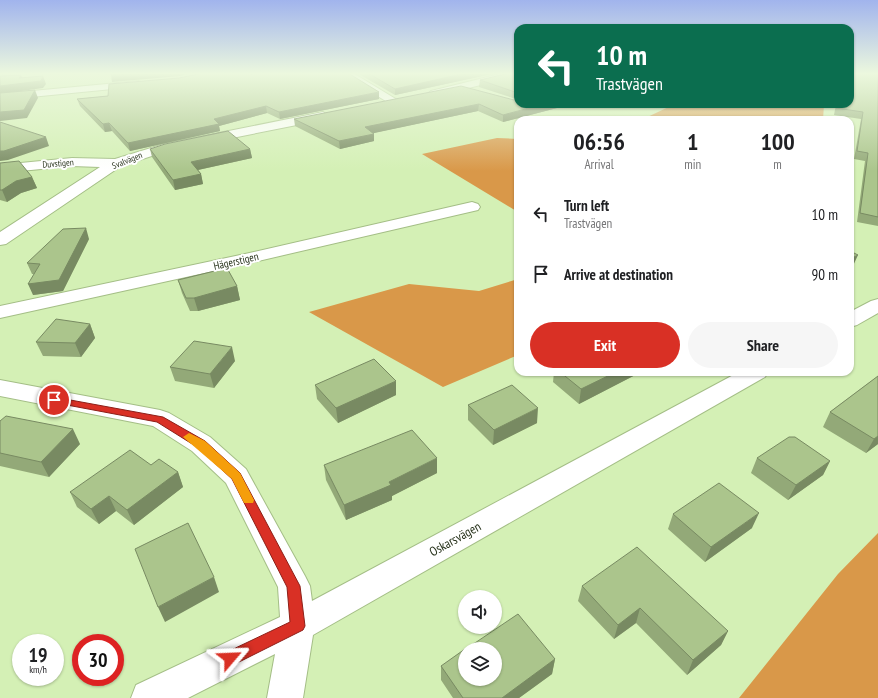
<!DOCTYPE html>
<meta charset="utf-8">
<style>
body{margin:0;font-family:"PT Sans Narrow",sans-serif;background:#f6f6f6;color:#202124;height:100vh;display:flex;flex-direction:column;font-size:15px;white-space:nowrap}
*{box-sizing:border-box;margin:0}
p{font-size:13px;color:#757577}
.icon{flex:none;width:22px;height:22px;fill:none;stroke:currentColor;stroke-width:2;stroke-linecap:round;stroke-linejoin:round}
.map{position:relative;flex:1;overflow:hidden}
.drawer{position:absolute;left:514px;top:116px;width:340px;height:260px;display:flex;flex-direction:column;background:#fff;border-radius:12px;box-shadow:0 1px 3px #0004}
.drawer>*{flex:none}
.banner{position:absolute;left:514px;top:24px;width:340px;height:84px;border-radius:12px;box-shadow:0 1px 3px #0004;background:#0b6e4f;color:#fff;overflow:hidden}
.buttons{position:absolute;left:458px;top:590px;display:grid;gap:8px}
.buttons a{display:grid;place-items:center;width:44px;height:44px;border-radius:50%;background:#fff;box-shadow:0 1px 3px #0004;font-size:20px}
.speed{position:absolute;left:12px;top:634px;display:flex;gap:8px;font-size:20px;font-weight:700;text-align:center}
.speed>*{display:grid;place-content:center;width:52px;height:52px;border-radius:50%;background:#fff;box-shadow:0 1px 3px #0004;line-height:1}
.speed small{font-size:10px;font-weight:400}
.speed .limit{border:6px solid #d22;background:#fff;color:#111}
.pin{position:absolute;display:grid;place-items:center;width:34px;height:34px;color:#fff;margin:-17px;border:2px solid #fff;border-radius:50%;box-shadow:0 1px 4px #0007}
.me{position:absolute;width:44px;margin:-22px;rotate:64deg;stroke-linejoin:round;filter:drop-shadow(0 0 3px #0008)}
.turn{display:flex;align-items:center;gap:14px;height:84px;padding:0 16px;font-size:18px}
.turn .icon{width:52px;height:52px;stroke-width:2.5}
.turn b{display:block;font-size:28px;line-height:34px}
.eta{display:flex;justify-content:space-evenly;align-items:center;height:68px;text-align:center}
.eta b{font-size:24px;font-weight:800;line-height:28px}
.cta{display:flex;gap:8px;margin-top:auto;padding:8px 16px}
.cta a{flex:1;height:46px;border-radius:24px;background:#d93025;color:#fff;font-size:16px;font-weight:800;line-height:46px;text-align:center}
.cta a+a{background:#f6f6f6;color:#202124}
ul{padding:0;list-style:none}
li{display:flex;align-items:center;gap:12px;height:60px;padding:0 16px}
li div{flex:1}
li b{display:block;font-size:15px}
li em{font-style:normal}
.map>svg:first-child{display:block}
.forest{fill:#d99849}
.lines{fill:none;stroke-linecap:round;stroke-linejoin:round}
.minor-casing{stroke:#a4be86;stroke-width:2}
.minor{fill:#fff;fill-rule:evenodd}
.wall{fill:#93a978}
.shaded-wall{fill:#788a62}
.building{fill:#abc58c;stroke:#788a62}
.route{fill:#d93025;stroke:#8d1f18}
.slow{fill:#f59e0b}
.labels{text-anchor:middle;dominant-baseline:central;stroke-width:4;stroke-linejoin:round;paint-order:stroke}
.far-street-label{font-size:9px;fill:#28331c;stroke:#fff}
.street-label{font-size:11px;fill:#28331c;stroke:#fff}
.near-street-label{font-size:13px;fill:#28331c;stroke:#fff}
</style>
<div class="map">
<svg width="878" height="698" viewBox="0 0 878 698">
<rect width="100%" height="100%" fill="#d4f0b5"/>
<path class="forest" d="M675,104H824L823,120H641Z
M497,138L518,139V212L422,154Z
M518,279V355L443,387L309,312L409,284L479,291Z
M878,533V698H739L838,574Z"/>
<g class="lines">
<g class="minor-casing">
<path id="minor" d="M340,73H353L399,101L393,104L389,103Z
M504,73H518V76L435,96L429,93L431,91Z
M139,81L144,84L143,86L0,100V94Z
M323,112L329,116L327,119L167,151L121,166L6,244L0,245V232L100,167L72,166L0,173V165L72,158L115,159L164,144Z
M472,202L478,204L480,207L478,210L245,264L0,318V306L245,254Z
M878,299V313L857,325L850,327V312L871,301Z
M739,372H768L765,377L313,635L303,698H267L275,654L188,698H131L136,685L280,617L278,587L226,483L192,451L153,426L0,396V380L160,410L169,413L210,437L246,469L305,576L310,586L312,601Z"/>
</g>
<use href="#minor" class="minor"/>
</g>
<path class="wall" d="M357,73H496L395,95Z
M518,73V104L557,108L503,122L478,111L373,133L374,141L340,149L295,126L294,119L514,100L516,99L479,87L480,80Z
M878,73V226L857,222L865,161L854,159L861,119L834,115L836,104H850Z
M252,75L379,99L280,119L267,113L219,126L220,131L130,151L112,131L105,132L80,106L77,99L108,96Z
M150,149H250L252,158L198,170L201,174L203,184L175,190L152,157Z
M0,163L32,177L37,188L21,193L7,202L0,200Z
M89,239L63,291L33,295L34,274H32L27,263Z
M178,280L237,286L240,300L198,311H190L182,293Z
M90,324L95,338L81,357L43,356L36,342Z
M235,361L214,388L175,381L170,367Z
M554,372H641L579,404L553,382Z
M878,376V444L866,453L823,427L830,412Z
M315,385L396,395L338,423L317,399Z
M468,405L537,423L493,445L468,420Z
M0,421L80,444L49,477L0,466Z
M757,458L830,461L823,475L788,500L751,473Z
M151,465L178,472L183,487L134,525L116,511L99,524L77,507L70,492Z
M324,465L437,473L392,496V500L346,520L326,480Z
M673,514L752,528L705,562L668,529Z
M582,586L728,631L721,645L687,675L636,623L614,639L578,601Z
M555,659L552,674L519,698H453L441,680V666Z"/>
<path class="shaded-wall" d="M132,73H190L180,76L112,82L111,75Z
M466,73H496L395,95V89Z
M21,75L24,82L43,76L46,84L43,88L0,94V86L19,78Z
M35,90L38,98L27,118L0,121V112Z
M379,92V99L280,119L279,112Z
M479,104L478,111L365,135V127Z
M544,104H566L557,108L503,122V115Z
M266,106L267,113L219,126L220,131L130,151L128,143L214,119Z
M109,123L112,131L105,132L103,124Z
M374,134V141L340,149L339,141Z
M46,137L49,146L8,160L0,161V151Z
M250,149L252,158L193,171L191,162Z
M201,174L203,184L175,190L173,180Z
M32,177L37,188L21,193L7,202L2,190L16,181Z
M86,228L89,239L63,291L33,295L28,284Z
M858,255L852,268L850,269V259Z
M237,286L240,300L198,311L194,298Z
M90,324L95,338L81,357L75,343Z
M232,347L235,361L214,388L210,374Z
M616,372H641L579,404L581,389Z
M396,381V395L338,423L336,408Z
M538,408L537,423L493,445L494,430Z
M73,429L80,444L49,477L41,462Z
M878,436V444L866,453L874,439Z
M437,458V473L392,496V500L346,520L344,505Z
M830,461L823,475L788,500L796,485Z
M178,472L183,487L134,525L127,510Z
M109,496L116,511L99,524L91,509Z
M759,513L752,528L705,562L711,547Z
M214,577L219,592L165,622L158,607Z
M640,608L636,623L614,639L618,625Z
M728,631L721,645L687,675L693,660Z
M555,659L552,674L519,698H502Z"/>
<path class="building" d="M111,73H132L111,75Z
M203,73H250L252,75L253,73H348L379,92L279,112L266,106L214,119L219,124L128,143L109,123L103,124L77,99L108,96L109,84L179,78Z
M368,73H466L395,89Z
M509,73H518V93L480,80Z
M851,73H878V217L860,213L868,153L857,151L863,112L836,108L837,104H850V75Z
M21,75L19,78L43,76L41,81L0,86V76Z
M461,86L514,100L518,98V104H544L503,115L479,104L365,127L374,134L339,141L294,119Z
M35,90L24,110L0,112V93Z
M0,122L46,137L4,151H0Z
M228,131L250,149L191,162L201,174L173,180L150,149L165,144Z
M19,161L32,177L16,181L2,190H0V163Z
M86,228L59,280L28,284L40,264L27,263L63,229Z
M850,251L858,255L850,259Z
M227,268L237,286L194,298H186L178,280Z
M56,319L90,324L75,343L36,342Z
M194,341L232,347L210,374L170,367Z
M374,359L396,381L336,408L315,385Z
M560,372H616L581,389Z
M878,376V436L874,439L830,412Z
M512,385L538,408L494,430L468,405Z
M6,416L73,429L41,462L0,453V421Z
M412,430L437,458L389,482L391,485L344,505L324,465Z
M789,437H795L830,461L796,485L757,458Z
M130,450L151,465L159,459L178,472L127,510L109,496L91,509L70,492Z
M719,483L759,513L711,547L673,514Z
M188,523L214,577L158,607L135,549Z
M637,547L728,631L693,660L640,608L618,625L582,586Z
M518,614L555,659L502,698H463L441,666L465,649V679H495V649H466Z"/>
<linearGradient id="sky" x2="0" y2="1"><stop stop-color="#a1b4ed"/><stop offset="0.43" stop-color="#ecf8de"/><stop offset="1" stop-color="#ecf8de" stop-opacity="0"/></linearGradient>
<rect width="878" height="171" fill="url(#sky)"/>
<path class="route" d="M54,397L163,417L205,441L240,473L300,586L305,626L303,630L235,664L230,666L225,664L223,658L225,653L290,622L287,587L232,479L197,447L157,422L51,402L49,400Z"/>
<path class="slow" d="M189,433L205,441L240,473L254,500L253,503H244L232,479L183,437Z"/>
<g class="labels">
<g class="far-street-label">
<text transform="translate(127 160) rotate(-22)">Svalvägen</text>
<text transform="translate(58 163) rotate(-5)">Duvstigen</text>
</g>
<g class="street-label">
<text transform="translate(236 261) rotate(-13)">Hägerstigen</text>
</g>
<g class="near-street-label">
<text transform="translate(455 539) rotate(-29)">Oskarsvägen</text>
</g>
</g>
</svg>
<div class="buttons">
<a><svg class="icon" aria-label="sound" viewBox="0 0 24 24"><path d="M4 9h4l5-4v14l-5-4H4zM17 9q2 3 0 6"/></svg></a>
<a><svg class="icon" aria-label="layers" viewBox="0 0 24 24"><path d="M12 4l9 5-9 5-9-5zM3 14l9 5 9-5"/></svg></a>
</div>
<div class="speed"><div>19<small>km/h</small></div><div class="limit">30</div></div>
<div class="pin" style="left:54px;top:400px;background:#d93025"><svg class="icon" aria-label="arrive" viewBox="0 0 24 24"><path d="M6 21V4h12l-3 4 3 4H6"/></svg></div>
<svg class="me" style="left:230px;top:658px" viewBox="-20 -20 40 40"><path d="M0-17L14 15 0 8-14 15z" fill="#d93025" stroke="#fff" stroke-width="4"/></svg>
<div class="banner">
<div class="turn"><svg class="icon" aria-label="left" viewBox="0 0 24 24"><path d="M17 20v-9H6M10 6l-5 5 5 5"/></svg><div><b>10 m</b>Trastvägen</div></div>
</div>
<section class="drawer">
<div class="eta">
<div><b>06:56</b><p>Arrival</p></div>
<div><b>1</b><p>min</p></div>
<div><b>100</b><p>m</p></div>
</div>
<ul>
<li><svg class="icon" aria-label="left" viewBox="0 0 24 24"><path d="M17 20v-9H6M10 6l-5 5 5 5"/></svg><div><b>Turn left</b><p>Trastvägen</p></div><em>10 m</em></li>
<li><svg class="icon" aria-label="arrive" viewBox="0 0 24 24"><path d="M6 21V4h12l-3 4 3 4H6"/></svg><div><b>Arrive at destination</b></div><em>90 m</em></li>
</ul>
<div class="cta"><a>Exit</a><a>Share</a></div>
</section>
</div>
